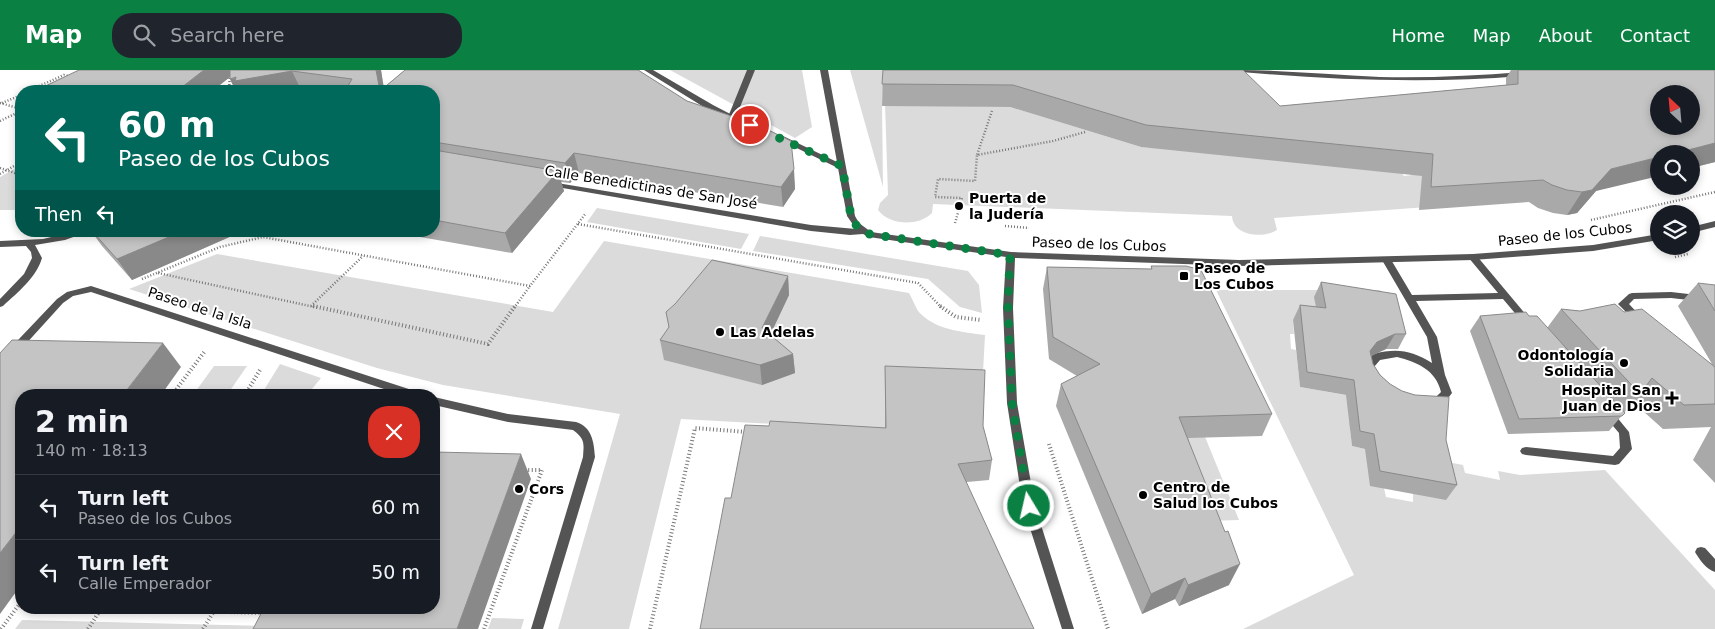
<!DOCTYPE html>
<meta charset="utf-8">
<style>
body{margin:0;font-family:"DejaVu Sans",sans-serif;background:#20242c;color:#f1f3f6;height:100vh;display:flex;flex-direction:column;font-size:19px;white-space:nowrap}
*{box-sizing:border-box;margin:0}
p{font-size:16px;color:#9ea1a6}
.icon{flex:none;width:28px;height:28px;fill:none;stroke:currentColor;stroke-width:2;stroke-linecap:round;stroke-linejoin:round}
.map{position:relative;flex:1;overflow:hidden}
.drawer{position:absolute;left:15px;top:319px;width:425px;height:225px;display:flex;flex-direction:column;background:#171b24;border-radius:20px;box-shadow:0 2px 8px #0003}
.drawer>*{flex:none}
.hud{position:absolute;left:15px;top:15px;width:425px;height:152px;border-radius:20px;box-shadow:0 2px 8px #0003;background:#00695c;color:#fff;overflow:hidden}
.needle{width:32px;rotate:334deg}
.tools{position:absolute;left:1650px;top:15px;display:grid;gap:10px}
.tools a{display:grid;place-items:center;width:50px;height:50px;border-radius:50%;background:#171b24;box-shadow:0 2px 8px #0003;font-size:25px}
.pin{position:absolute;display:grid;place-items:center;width:42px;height:42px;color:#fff;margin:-21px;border:2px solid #fff;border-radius:50%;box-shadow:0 1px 5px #0007}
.me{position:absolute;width:55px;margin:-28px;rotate:351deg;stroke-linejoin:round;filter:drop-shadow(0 0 4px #0008)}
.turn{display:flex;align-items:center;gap:18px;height:105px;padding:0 20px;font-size:22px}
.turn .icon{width:65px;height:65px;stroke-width:2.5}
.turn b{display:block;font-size:35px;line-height:42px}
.then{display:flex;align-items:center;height:48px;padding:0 20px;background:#0003;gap:10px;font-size:19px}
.round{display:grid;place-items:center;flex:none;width:52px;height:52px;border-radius:20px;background:#20242c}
.summary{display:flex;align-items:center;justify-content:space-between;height:85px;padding:0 20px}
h1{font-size:30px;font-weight:800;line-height:38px}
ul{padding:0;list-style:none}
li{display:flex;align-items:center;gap:15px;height:65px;padding:0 20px;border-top:1px solid #363941}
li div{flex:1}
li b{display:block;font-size:19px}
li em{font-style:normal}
header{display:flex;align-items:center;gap:30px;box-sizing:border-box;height:70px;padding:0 25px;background:#0b8043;color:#fff}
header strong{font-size:24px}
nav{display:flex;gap:28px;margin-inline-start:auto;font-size:18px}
.search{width:350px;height:45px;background:#20242c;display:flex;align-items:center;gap:12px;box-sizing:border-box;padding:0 18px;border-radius:20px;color:#9ea1a6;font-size:19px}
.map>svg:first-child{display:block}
.green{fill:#dbdbdb;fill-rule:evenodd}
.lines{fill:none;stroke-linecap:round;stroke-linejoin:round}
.path-far1{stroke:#767676;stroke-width:2.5;stroke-dasharray:1 2;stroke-linecap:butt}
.path{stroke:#767676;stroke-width:4;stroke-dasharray:1 2.5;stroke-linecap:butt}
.service{fill:#545454;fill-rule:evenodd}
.minor{fill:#545454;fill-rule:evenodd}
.wall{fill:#a9a9a9}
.shaded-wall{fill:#898989}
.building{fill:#c4c4c4;stroke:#898989;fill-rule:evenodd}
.route{stroke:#0b8043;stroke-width:9;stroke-dasharray:0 16.2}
.poi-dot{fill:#000;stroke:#fff;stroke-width:2}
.labels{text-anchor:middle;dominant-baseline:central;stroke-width:4;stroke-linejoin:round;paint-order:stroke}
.street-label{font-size:14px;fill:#000;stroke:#fff}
.poi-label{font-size:14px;font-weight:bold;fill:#000;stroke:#fff;text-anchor:start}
</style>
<header>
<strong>Map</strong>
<div class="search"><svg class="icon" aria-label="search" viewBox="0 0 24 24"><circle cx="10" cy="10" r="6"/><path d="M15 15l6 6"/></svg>Search here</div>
<nav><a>Home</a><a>Map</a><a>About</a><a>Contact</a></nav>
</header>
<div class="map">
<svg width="1715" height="559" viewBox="0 0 1715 559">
<rect width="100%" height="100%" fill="#fff"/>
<path class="green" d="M670,0H802L812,57L795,68Z
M850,0H884L882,33L883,117Z
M885,34L1010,37L1141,77L1390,90L1404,106L1574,86L1526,130L1274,148L1277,160C1263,169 1233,166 1232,146L933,134L932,143C918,157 889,155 878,140L880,133L888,125Z
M21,95V140H0V107Z
M597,138L749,164L741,179L587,152Z
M760,166L968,201L979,215L982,243L960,237L928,209L753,181Z
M604,171L909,223C912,228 915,236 918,241C934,260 963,262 985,265L982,321L885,360L681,349L629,559H558L620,344L443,315L377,298L129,219L217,184L553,242ZM715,209L789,225L759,285Z
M1216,220H1380L1388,238L1315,228L1317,241L1314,253L1293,250L1294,264H1290L1291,279L1296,280L1300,317L1362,328L1350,358L1352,376L1365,379L1384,418L1386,427L1413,432V423L1437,390L1463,395L1465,403L1500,410L1498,401L1520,405L1605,400L1715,520V559H1243L1354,505Z
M280,294L321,308L307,325H261Z
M214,296H247L227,325H193Z
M1190,330L1239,450L1206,451L1161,332Z
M492,548L524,549L521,559H488Z
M22,550L268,556L267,559H15Z"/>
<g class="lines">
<path class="path-far1" d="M28,21L64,5L69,6
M229,21L230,0
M0,33L21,39
M2,33L21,25
M992,41L977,85L1053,71L1085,62
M0,51L21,41
M0,98L21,105
M0,104L21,92
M960,135L962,128L935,127L938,109L975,111L977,85
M1591,150L1715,122
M955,153L960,136
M578,154L918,213L942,238
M1005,156L1029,158
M1675,187L1688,184
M158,203L319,238
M142,209L220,177L263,167L530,216L586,143
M311,236L363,186
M514,238L530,216"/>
<path class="path" d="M313,236L488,274L515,236
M940,236L956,247L981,250
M172,325L205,281
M245,325L260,300
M1049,374L1108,559
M73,538L265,543
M1,559L21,532
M88,559L101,539
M203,559L214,541
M484,559L542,400H524
M650,559L695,358L746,362"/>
<path class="service" d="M747,0H755L736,47L732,49H729L728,47Z
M1473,184L1476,185L1533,253L1528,256L1525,255L1503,229L1416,231L1437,267L1445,305L1452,323C1432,353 1378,338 1366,308C1365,304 1365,300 1364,296L1373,284C1397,278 1411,280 1432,293L1427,267L1382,190L1384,188H1390L1412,225L1498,223L1468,187ZM1397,287C1417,292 1436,300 1441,322C1438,325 1433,330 1429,331C1411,337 1387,324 1377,308C1375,305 1375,300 1374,297L1380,290Z
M91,216L418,322L419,325H402L91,222L73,226L63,233L4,298L0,299V289L57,229L67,222Z
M1671,222L1715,227V233L1671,228L1634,229L1629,234L1644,250L1639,253L1636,252L1618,234L1629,224L1632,223Z
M434,327L508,344L576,352C592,357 594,372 595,387L543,559H531L583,387C584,373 585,369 573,360L508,352L434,335Z
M1607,339L1611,340L1629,362L1632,379L1619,394L1615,395L1526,385L1522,384L1520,381L1522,378L1526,377L1613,386L1620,378L1619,363L1602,343L1603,340Z
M1701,477L1705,478L1715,489V502C1707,500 1699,489 1695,482L1697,478Z"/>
<path class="minor" d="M644,0H653L713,35L738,48L734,50H731L707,39Z
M820,0H828L855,146L859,153L871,162L1011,182L1239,190L1473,184L1593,175L1659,164V170L1593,181L1473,190L1239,196L1015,188L1013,238L1017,333L1035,436L1074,559H1062L1023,436L1007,333L1003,238L1006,187L869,167L863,164L850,165L811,161L551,116L547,114L551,112L811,155L856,159L847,146L838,98L776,68L777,66H783L837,92Z
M1237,0C1285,0 1332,5 1380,7C1427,8 1475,6 1522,2L1526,4L1522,6C1428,14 1335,10 1241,2Z
M1715,151V157L1691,163V157Z
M77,161H90L65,170L35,175L42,188C36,208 18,222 3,236L0,237V229L24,204L32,188L31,182L26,176L0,177V171L43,169Z"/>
</g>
<path class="wall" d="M79,0H381L384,18L405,0H638L687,31L758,55L791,71L795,119L783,137L579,103L570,113L561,112L564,121L512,183L386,161H434V21H309L301,20L295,21H236L230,9V7L212,21H38L37,20Z
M883,0L1280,36L1506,15V8L1511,0H1506H1715V92L1691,98V84L1596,121L1577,143L1567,145L1553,143L1538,138L1529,132L1419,140L1422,106L1141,77L1010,37L882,36Z
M91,161H243L132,210L102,176Z
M1151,196L1272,344L1262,366L1188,368L1229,515L1179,536L1175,529L1142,544L1056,336L1061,314L1077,306L1049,289L1043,219L1047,197L1151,199Z
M788,206L789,225L770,265L793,284L795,303L762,315L664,290L660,270L669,258L666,242Z
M1321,212L1406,264L1398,279H1386L1371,286L1373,294L1380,305L1446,370L1457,415L1446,430L1370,416L1365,379L1352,376L1346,325L1300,317L1293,250L1300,235L1316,237L1314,227Z
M1698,213L1715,241V413L1693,390L1711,357L1663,359L1633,332L1609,361L1508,364L1470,261L1480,246H1529L1547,258L1561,239L1580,241L1624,242L1712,294L1678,236Z
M885,296L983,356L992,390L989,410L967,412L731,428L769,356L885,358Z"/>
<path class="shaded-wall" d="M204,0H239L212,21H177Z
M376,0H381L384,21H380Z
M292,1L301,20L295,21H236L230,9Z
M1715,73V92L1691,98V84H1673Z
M574,83L579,103L570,113L565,93Z
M1659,87V106L1596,121L1577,143L1567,145L1582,122L1611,99Z
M794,99L795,119L783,137L781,117Z
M558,101L564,121L512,183L505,163Z
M183,161H243L132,210L117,189Z
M788,206L789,225L764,278L762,258Z
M1395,264L1386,279L1369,287L1370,281L1377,272Z
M163,273L181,297L161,325H123Z
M793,284L795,303L762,315L760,295Z
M521,384L531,409L478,559H457Z
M21,456V515L0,544V483Z
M1240,494L1229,515L1179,536L1188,515Z
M1185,508L1175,529L1142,544L1151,524Z"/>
<path class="building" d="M79,0H204L177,21H62L37,20Z
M230,0H376L380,21H345L352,9L292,1L235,11L236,7L230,9Z
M405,0H638L687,31L758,55L791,71L794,99L781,117L574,83L565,93L434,72V21H380Z
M883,0H1243L1280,36L1518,14V0H1715V73L1673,84H1659V87L1611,99L1592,120L1582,122L1567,120L1552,115L1543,110L1431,117L1433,84L1146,55L1013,15L882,14ZM1659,24H1691V56H1659Z
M434,80L558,101L505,163L434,150Z
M92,161H183L117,189Z
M712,190L788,206L762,258L793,284L760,295L660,270L669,257L666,242L675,234Z
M1151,196H1186L1201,200L1272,344L1179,347L1225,462L1228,461L1240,494L1188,515L1185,508L1151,524L1061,314L1100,294L1053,267L1047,197L1152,199Z
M1321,212L1396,224L1406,264H1395L1377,272L1370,281L1373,294L1380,305L1390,314L1402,321L1415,325L1449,327L1446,370L1457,415L1380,401L1374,364L1360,361L1354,310L1307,302L1300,235L1326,238Z
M1698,213L1715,215V241Z
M1615,234L1624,242L1642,239L1715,297V334L1684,335L1652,308L1640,324L1561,239L1580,241Z
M1526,242L1529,246H1537L1625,343L1622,346L1519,349L1480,246Z
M12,270L163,273L123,325H21V456L0,483V283Z
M885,296L985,300L983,356L992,390L958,394L1034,559H700L725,428H731L745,355L769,356L770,351L886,358Z
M434,382L521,384L457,559H253L264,538H434Z"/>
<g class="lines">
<path class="route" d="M750,55L842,96L851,146L856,155L869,164L1010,185L1008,238L1012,333L1029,436"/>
</g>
<g class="poi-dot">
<circle cx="959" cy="136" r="5"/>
<rect x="1179" y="201" width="10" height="10" rx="2.5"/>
<circle cx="720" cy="262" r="5"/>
<circle cx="1624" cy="293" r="5"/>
<path d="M1669.5 320.5h5v5h5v5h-5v5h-5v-5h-5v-5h5z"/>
<circle cx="519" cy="419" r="5"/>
<circle cx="1143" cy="425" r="5"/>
</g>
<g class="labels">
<g class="street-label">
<text transform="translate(651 117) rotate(9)">Calle Benedictinas de San José</text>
<text transform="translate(1565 164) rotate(-6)">Paseo de los Cubos</text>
<text transform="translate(1099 174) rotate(2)">Paseo de los Cubos</text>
<text transform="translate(200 238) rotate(18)">Paseo de la Isla</text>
</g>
<g class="poi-label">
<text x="969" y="128">Puerta de<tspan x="969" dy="16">la Judería</tspan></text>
<text x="1194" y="198">Paseo de<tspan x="1194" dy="16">Los Cubos</tspan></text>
<text x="730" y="262">Las Adelas</text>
<text x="1614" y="285" text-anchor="end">Odontología<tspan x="1614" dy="16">Solidaria</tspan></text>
<text x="1661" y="320" text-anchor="end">Hospital San<tspan x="1661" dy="16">Juan de Dios</tspan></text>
<text x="1153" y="417">Centro de<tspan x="1153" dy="16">Salud los Cubos</tspan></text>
<text x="529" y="419">Cors</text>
</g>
</g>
</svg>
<div class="tools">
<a><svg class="needle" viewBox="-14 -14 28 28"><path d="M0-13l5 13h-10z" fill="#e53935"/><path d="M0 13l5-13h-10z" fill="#9ea1a6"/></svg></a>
<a><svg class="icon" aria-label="search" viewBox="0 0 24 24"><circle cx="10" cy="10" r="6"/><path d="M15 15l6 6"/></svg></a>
<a><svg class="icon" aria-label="layers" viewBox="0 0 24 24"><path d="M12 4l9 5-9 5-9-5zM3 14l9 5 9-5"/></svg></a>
</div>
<div class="pin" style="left:750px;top:55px;background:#d93025"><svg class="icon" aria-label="arrive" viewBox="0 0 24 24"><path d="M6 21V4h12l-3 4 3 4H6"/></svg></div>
<svg class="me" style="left:1029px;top:436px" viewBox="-20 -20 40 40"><circle r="17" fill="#0b8043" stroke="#fff" stroke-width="3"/><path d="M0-11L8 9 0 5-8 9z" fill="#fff"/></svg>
<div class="hud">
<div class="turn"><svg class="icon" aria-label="left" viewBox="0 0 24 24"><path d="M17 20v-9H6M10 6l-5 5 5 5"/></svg><div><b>60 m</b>Paseo de los Cubos</div></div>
<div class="then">Then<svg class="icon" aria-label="left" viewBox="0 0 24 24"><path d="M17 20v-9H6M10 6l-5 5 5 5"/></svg></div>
</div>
<section class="drawer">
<div class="summary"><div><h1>2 min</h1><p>140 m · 18:13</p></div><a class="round" style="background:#d93025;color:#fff"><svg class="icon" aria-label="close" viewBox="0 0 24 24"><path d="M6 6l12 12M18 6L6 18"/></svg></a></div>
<ul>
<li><svg class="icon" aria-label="left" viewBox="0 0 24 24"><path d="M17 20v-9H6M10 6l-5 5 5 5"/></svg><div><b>Turn left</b><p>Paseo de los Cubos</p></div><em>60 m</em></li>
<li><svg class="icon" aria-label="left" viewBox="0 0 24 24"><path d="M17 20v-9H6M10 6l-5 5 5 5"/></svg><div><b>Turn left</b><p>Calle Emperador</p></div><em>50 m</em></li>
</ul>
</section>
</div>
